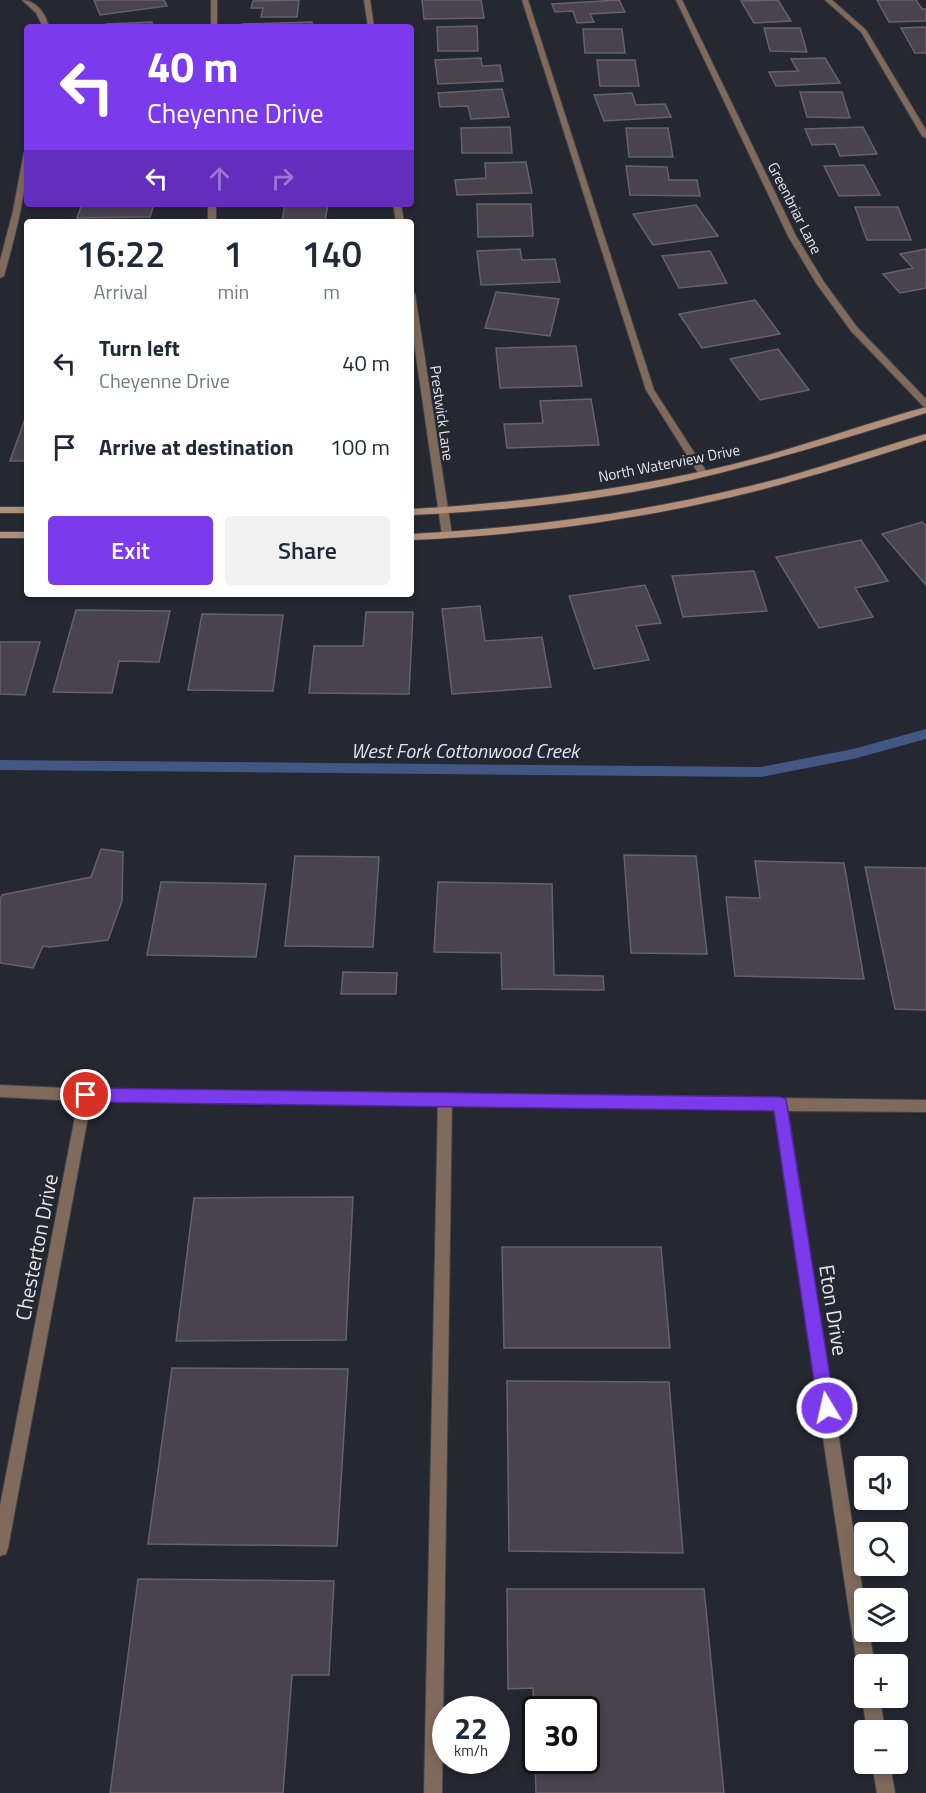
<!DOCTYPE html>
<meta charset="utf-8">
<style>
body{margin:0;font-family:"Titillium Web",sans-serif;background:#f2f2f3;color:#1f2937;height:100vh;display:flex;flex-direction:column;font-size:22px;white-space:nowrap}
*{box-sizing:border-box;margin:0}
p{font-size:20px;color:#747a83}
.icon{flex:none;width:33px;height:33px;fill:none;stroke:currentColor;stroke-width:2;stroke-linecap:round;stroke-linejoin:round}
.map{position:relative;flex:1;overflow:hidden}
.drawer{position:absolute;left:24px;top:219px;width:390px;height:378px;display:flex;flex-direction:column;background:#fff;border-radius:6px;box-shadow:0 3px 9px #0003}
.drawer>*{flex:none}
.top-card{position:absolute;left:24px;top:24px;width:390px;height:183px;border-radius:6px;box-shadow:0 3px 9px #0003;background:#7c3aed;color:#fff;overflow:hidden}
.tools{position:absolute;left:854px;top:1456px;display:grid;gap:12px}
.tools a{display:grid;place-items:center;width:54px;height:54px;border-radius:6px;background:#fff;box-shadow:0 3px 9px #0003;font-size:30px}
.speed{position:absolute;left:432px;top:1696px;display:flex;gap:12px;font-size:30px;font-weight:700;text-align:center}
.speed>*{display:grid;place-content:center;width:78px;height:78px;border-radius:50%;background:#fff;box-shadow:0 3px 9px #0003;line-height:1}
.speed small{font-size:15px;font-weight:400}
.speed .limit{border:3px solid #111;border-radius:9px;background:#fff;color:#111}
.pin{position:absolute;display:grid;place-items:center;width:51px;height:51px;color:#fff;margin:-26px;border:3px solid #fff;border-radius:50%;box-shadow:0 2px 6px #0007}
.me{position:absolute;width:66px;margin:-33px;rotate:351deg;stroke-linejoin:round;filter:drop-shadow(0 0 4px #0008)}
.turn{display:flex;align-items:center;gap:21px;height:126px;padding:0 24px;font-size:27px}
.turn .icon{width:78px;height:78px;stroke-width:2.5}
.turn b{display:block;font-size:42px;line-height:51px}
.lanes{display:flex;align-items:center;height:57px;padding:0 24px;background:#0003;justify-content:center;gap:30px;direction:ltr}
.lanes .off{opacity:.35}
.eta{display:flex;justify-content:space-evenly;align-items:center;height:102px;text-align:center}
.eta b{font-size:36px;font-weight:600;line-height:42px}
.primary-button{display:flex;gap:12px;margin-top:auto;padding:12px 24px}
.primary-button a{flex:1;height:69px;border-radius:6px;background:#7c3aed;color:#fff;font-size:24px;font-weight:600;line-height:69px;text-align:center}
.primary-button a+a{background:#f2f2f3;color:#1f2937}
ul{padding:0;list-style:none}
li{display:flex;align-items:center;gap:18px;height:84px;padding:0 24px}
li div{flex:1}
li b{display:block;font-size:22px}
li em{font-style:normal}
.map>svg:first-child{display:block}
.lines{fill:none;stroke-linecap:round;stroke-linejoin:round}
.stream{fill:#425784;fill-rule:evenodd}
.building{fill:#49434d;stroke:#67616b;stroke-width:1.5;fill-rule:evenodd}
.lane-casing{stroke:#40424b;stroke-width:2}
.street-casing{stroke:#40424b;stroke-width:2}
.secondary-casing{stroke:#40424b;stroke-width:2}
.lane{fill:#7f6a5c;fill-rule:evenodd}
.street{fill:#7f6a5c;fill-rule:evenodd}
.secondary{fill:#b18f78;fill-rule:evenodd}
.route{fill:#7c3aed;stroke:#51269a;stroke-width:1.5}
.labels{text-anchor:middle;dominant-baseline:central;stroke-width:4.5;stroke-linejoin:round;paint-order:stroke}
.far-street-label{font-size:15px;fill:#e4e6ec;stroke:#252731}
.water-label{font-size:20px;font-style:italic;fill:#dce3f2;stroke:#252731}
.near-street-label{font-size:21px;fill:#e4e6ec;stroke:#252731}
</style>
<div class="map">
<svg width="926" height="1793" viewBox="0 0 926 1793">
<rect width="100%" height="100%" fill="#252731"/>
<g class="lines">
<path class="stream" d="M926,729V739L853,759L761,777L0,770V760L761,767L853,749Z"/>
</g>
<path class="building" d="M94,0H164L167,6L100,15Z
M299,0L297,17H261L263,8H251L253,1Z
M422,0H481L484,18L424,19Z
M619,0L625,12L590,14L594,22L577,23L573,11L555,12L552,4Z
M778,0L791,21L754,23L741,1Z
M877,0H916L922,9H926V21L889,22Z
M152,22V27H105L106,24Z
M312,22V27H242V24Z
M477,26L478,51H438L437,27Z
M926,27V53H915L901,28Z
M764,28H800L807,52L770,51Z
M583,29H622L625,53H585Z
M481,58L482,66L500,65L503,81L438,84L435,60Z
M825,58L840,83L776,86L769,72L798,71L791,59Z
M597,60H635L639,86H600Z
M502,89L509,117L471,119L468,106L440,107L438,93Z
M800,92H842L850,118L807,117Z
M632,93L636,105L665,104L671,117L604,121L594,95Z
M510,127L512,153H462L461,128Z
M863,127L877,154L840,156L835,144L812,145L805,129Z
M626,128H668L673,157H629Z
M526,162L532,193L457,195L455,180L486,178L485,163Z
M864,165L880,195L839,196L824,166Z
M626,166L667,167L669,180H697L700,196L630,195Z
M82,204H154L150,217L77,218Z
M285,204H328L325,222H282Z
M477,204H531L533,236L478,237Z
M696,205L718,236L653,245L633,214Z
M855,207H898L911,240H867Z
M520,249L522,260L555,259L560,282L481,285L477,251Z
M926,249V288L900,293L883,274L913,268L900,254Z
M710,251L727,283L679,288L662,256Z
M496,292L559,299L550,336L485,328Z
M755,300L780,334L702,348L679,314Z
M576,346L582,386L500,388L496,348Z
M778,349L809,390L760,400L730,359Z
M591,399L599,445L507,448L504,424L543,423L540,401Z
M27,413V461H10Z
M922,522L926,526V585L882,534Z
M861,540L888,581L855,588L873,617L819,628L776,557Z
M754,571L767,611L683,617L672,576Z
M645,585L661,623L636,626L649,660L594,669L569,596Z
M480,606L485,641L542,637L551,687L452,694L442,609Z
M76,610L170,611L159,662L119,661L112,693L53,692Z
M366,612H413L409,694L309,693L314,646H363Z
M202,614L283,615L273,691L188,690Z
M0,642H40L25,695L0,694Z
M101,849L123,852L122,901L108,940L50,947L43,946L33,968L0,963V900L2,895L91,877Z
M624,855L696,856L707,954L631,953Z
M295,856L379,857L373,947L285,946Z
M755,861L844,863L864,979L735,976L726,897L760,898Z
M865,867L926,868V1010L895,1009Z
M161,882L266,884L256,957L147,955Z
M438,882L552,884L554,975L603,976L604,990L502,989L501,953L434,952Z
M343,972L397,973L396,994H341Z
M353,1197L346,1340L176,1341L194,1198Z
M502,1247H661L670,1348H504Z
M172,1368L348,1369L337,1546L148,1544Z
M507,1381L669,1382L683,1553L509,1551Z
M138,1579L334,1581L329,1675H292L283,1793H110Z
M507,1589H704L724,1793H536L533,1688L508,1689ZM536,1710H586V1761H536Z"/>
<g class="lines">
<g class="lane-casing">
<path id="lane" d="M211,0H217V27H211Z
M522,0H528L654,390L708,474L706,476H700L646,390Z
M825,0H832L866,30L926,130V138L922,136L861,32Z
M208,204H216V222H208Z
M445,1094L450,1096L452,1100L442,1793H424L438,1100L440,1096Z"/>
</g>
<g class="street-casing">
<path id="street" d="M22,0C36,0 46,14 49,27H43L36,13Z
M364,0H370L374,27H368Z
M676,0H682L796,236L824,282L857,327L926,399V407L923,406L851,331L816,283L788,236Z
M24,152H27C27,195 15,235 4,276L0,278V261L13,211Z
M393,204H401L404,222H396Z
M411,292L415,294L452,535L447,538L442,535L411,322Z
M0,1085L86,1089L926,1100V1112L788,1111L864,1599V1632H869L875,1665H864V1673L860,1671L857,1665L774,1110L91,1101L8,1548L6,1554L0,1556V1506L78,1101L0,1097Z
M864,1694V1698H880L885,1731H867L862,1698Z
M872,1764H890L895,1793H877Z"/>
</g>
<g class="secondary-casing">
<path id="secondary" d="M926,407V413C841,440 755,466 668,485C583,503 497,511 411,515V509C519,503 625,490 730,465C796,449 860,425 926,407Z
M926,434V440C868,459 811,477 752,492C640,520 526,535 411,540V534C526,528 639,513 750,486C810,472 867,451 926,434Z
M0,507H27V513H0Z
M0,532H27V538H0Z"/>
</g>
<use href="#lane" class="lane"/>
<use href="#street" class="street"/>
<use href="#secondary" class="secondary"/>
</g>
<path class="route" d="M86,1088L780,1097L786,1099L835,1408L833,1414L827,1417L820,1414L818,1408L774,1111L86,1102L80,1100L78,1095L80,1090Z"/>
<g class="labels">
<g class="far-street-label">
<text transform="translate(795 208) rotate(63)">Greenbriar Lane</text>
<text transform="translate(442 413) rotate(82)">Prestwick Lane</text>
<text transform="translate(669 463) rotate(-11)">North Waterview Drive</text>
</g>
<g class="water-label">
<text x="465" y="750">West Fork Cottonwood Creek</text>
</g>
<g class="near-street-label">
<text transform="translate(36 1247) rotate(-79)">Chesterton Drive</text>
<text transform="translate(834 1310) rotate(81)">Eton Drive</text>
</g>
</g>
</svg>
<div class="tools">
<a><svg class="icon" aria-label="sound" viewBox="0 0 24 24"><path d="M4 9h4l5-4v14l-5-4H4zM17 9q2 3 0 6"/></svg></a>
<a><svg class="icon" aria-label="search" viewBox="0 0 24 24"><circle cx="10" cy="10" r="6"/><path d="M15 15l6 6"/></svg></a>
<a><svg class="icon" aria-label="layers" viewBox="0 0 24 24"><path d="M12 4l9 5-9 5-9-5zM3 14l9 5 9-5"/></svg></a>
<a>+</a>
<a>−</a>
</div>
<div class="speed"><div>22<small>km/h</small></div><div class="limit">30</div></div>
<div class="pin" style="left:86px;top:1095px;background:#d93025"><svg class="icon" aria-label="arrive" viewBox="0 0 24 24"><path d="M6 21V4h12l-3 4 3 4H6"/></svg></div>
<svg class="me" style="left:827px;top:1408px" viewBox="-20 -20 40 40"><circle r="17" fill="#7c3aed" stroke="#fff" stroke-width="3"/><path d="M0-11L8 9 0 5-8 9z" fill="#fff"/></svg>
<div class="top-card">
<div class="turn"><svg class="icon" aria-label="left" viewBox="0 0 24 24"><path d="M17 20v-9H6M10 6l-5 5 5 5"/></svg><div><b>40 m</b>Cheyenne Drive</div></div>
<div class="lanes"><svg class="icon" aria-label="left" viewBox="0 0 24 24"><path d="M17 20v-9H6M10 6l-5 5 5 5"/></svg><svg class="icon off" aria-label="ahead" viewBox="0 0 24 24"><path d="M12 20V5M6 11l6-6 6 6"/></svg><svg class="icon off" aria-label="right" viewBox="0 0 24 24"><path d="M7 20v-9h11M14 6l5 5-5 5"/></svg></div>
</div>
<section class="drawer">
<div class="eta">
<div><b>16:22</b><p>Arrival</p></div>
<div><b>1</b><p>min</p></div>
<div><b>140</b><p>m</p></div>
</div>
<ul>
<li><svg class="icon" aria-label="left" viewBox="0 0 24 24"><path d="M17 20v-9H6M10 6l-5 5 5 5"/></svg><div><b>Turn left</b><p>Cheyenne Drive</p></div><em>40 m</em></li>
<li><svg class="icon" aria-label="arrive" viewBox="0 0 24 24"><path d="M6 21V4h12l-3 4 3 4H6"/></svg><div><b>Arrive at destination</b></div><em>100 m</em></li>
</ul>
<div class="primary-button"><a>Exit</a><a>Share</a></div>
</section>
</div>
